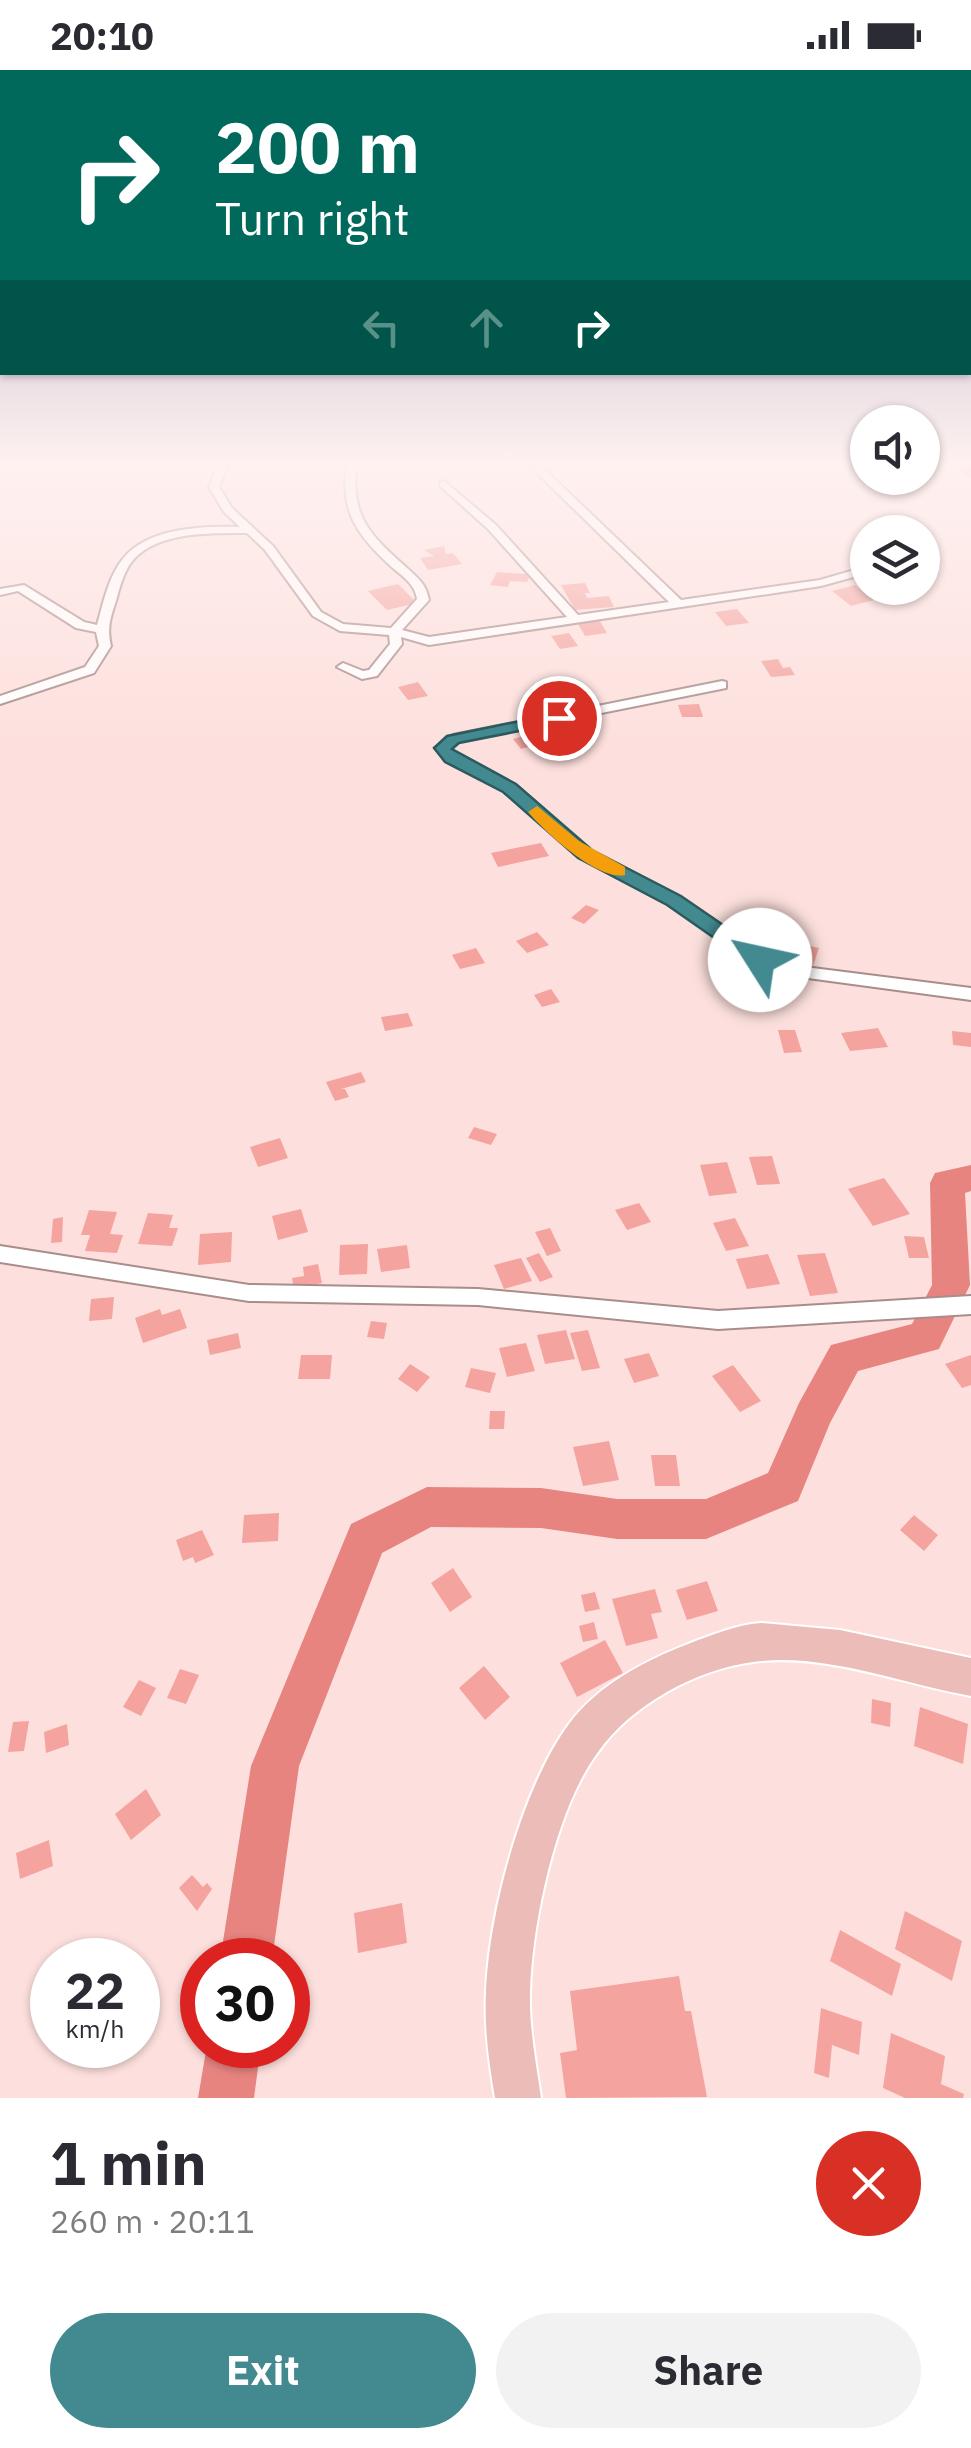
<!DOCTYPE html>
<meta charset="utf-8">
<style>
body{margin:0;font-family:"IBM Plex Sans",sans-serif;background:#f2f2f3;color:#2b2b33;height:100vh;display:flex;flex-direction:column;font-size:38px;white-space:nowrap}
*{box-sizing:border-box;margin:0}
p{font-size:32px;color:#7c7c81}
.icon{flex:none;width:55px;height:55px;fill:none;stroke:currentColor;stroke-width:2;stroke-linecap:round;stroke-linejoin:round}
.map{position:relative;height:2028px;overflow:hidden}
.details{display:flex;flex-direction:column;background:#fff;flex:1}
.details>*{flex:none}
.banner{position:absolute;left:0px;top:0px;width:972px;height:305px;box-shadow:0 2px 8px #0004;background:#00695c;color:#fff;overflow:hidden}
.controls{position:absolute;left:850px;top:335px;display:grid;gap:20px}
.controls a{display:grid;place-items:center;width:90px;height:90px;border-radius:50%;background:#fff;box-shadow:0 2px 8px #0004;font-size:50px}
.speed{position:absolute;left:30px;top:1868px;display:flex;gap:20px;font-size:50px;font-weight:700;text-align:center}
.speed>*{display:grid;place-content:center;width:130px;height:130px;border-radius:50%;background:#fff;box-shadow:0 2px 8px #0004;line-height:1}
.speed small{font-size:25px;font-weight:400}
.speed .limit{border:15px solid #d22;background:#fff;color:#111}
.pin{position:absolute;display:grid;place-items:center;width:85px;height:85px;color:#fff;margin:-42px;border:5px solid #fff;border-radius:50%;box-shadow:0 2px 10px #0007}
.me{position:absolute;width:110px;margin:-55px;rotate:305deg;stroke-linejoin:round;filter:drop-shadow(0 0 8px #0008)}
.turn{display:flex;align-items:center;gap:35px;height:210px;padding:0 50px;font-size:45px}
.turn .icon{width:130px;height:130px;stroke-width:2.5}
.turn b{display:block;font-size:70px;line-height:85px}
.lanes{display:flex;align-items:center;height:95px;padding:0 50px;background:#0003;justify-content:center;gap:50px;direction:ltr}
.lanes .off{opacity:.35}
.round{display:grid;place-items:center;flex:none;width:105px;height:105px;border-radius:52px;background:#f2f2f3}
.overview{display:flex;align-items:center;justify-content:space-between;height:170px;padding:0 50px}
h1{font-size:60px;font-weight:700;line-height:75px}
.cta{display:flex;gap:20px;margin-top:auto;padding:20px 50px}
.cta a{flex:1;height:115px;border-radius:60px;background:#428a90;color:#fff;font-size:40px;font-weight:700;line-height:115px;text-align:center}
.cta a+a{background:#f2f2f3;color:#2b2b33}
.status{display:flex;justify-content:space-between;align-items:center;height:70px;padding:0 50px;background:#fff;direction:ltr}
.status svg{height:28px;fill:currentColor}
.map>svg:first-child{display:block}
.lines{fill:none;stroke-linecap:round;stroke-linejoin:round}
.river{fill:#e78480;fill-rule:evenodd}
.building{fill:#f4a39e}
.street-casing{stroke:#a88d8b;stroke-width:4}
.primary-casing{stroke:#fff;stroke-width:4}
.street{fill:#fff;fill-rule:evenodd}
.primary{fill:#ecbcb9;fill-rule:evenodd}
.route{fill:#428a90;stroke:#2b5a5e;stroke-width:2.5}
.slow{fill:#f59e0b}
</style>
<div class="status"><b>20:10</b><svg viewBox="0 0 49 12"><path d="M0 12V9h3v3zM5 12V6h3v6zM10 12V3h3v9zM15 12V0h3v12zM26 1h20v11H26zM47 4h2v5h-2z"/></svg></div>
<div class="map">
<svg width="971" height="2028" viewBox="0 0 971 2028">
<rect width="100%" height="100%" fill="#fde0dd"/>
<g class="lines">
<path class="river" d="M958,395H971V407L964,405Z
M971,1095V1121L965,1123L970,1215L939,1279L858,1301L830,1353L798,1431L706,1469H617L541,1458L431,1457L382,1483L299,1696L272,1890H220L251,1696L351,1454L427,1417L541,1418L617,1429H706L768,1403L799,1333L831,1275L912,1254L932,1215L930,1113L935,1103Z
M207,1975H261L254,2028H198Z"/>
</g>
<path class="building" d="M444,476L446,484L453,483L462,494L428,500L420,488L434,486L424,480Z
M497,502L526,504L529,507L527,512L510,511L508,517L490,515Z
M585,513L590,523H585L587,528L609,526L614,537L575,540L561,515Z
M398,514L417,533L387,540L368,521Z
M855,515L874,530L851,536L832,521Z
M737,539L749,553L726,556L715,542Z
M600,551L607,563L585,566L578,554Z
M569,563L578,576L560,579L551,566Z
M778,589L783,598L790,597L795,605L771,607L761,591Z
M418,612L428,626L408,630L398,617Z
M699,634L703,647H682L678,635Z
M541,661L550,670L521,679L513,669Z
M541,773L549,786L498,797L491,783Z
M586,835L599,840L584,854L571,848Z
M537,862L549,875L527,883L516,871Z
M793,872L819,878L813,896L786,889Z
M476,878L485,893L460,899L452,885Z
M551,919L560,932L542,937L534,925Z
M408,943L413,956L385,961L381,947Z
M878,958L888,977L850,981L841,963Z
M778,960H795L802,982L784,983Z
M952,961L971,963V977L953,975Z
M361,1002L366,1012L341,1019H345L349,1027L335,1031L326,1012Z
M474,1057L497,1064L491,1075L468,1068Z
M280,1068L288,1088L258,1097L250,1077Z
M772,1086L780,1114L757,1115L749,1087Z
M727,1092L737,1123L709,1126L700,1095Z
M884,1108L910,1144L873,1156L848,1119Z
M639,1133L651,1152L627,1160L615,1140Z
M301,1139L308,1162L278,1170L272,1146Z
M89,1140L117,1142L110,1164L123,1165L117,1183L85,1181L90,1165H81Z
M148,1143L173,1145L169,1158H178L172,1176L138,1174Z
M63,1147L62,1172L51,1173L53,1149Z
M735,1148L749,1176L726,1181L713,1153Z
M550,1158L561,1181L547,1186L535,1162Z
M232,1162L231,1192L198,1195L200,1164Z
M904,1166L924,1167L929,1188H909Z
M368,1174L367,1204L339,1205L340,1175Z
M407,1175L410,1198L381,1202L377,1179Z
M539,1183L553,1207L540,1212L526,1188Z
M825,1183L838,1223L810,1226L797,1185Z
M768,1184L780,1214L747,1219L736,1189Z
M521,1188L532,1211L504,1219L494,1195Z
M318,1194L322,1213L294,1219L292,1208L304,1206L303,1197Z
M114,1227L112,1249L89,1251L91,1229Z
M160,1239L162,1245L180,1239L187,1258L143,1273L135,1248Z
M371,1251L387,1253L384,1269L367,1267Z
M566,1260L575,1289L545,1294L537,1265Z
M588,1260L600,1298L582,1301L570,1263Z
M238,1263L241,1278L210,1285L207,1270Z
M526,1273L535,1301L507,1307L499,1278Z
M649,1283L659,1306L634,1313L624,1289Z
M301,1285H332L330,1309H298Z
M971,1285V1315L962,1318L945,1294Z
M410,1294L430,1307L417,1322L398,1309Z
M733,1295L761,1331L740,1342L712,1306Z
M471,1298L496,1303L490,1323L465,1317Z
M490,1341H505L504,1359H489Z
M609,1371L619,1410L583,1416L573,1377Z
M651,1385H676L680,1416H655Z
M279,1443L278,1471L242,1473L244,1445Z
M914,1445L938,1465L924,1481L900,1460Z
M202,1460L214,1485L195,1493L193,1487L183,1491L176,1470Z
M453,1498L472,1527L450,1542L431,1513Z
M707,1511L718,1541L687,1550L676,1520Z
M655,1519L662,1542L651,1544L658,1568L626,1576L612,1529Z
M595,1522L600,1539L585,1542L581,1525Z
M594,1552L598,1569L583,1572L579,1556Z
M605,1570L623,1603L577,1627L560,1593Z
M484,1596L510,1627L485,1650L459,1618Z
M180,1599L199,1605L186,1634L167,1628Z
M139,1610L156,1618L141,1646L123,1637Z
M872,1629L891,1633L890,1657L871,1653Z
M920,1637L968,1654L963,1694L914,1676Z
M29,1651L24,1681L8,1682L13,1652Z
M67,1654L69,1675L46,1683L44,1662Z
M146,1719L161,1745L131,1770L115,1744Z
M49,1770L53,1796L20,1809L16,1783Z
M192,1805L203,1817L207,1813L212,1819L197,1841L179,1818Z
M402,1833L407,1873L358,1883L354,1843Z
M905,1841L962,1871L952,1911L895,1879Z
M840,1860L901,1894L892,1926L830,1891Z
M679,1906L685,1941H691L707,2027L566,2028L560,1983L577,1980L570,1921Z
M821,1938L862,1952L859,1985L832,1975L829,2008L814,2003Z
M891,1963L945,1986L941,2014L964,2024L963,2028H905L883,2018Z"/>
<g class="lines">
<g class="street-casing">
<path id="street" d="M218,395H228L219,417L232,438L273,476L321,542L343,554L391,558L417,529C415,515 405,508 394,499C360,468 339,444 347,395H357C349,446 372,467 407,498C419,509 426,514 429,530L402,560L429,567L567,547L488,459L440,416V412L444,411L496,455L578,545L669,532L529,395H540L681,530L820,510L868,496V503L821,516L429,575L401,567L402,574L377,606L362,609L337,597L343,593L363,601L369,600L390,574L389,565L340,561L313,546L265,480L247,463C211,463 153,461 130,494C123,505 119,519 116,531C110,548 107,559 111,576L94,603L0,634V626L85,597L99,576L96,562L76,558L18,521L0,525V519L24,515L84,552L97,555C103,534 108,508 122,490C147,457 203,456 240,457L224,442L209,417Z
M722,611L726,612V618L457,672L450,678L457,685L514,715L590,781L679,828L781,894L971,918V930L771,903L669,834L580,787L504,721L447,691L435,678L453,665Z
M0,1176L249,1215L478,1219L718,1241L971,1226V1244L718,1259L478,1235L249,1231L0,1192Z"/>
</g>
<g class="primary-casing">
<path id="primary" d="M761,1553L840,1560L971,1588V1626C902,1614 824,1582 753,1592C697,1599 631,1635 598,1682C556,1738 532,1852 530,1922C529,1958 536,1993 541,2028H495C489,1993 484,1957 486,1922C489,1843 522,1718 569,1654C598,1615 644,1591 688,1574C712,1565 735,1555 761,1553Z"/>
</g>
<use href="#street" class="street"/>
<use href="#primary" class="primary"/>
</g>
<linearGradient id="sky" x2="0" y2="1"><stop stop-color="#a7a1be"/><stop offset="0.58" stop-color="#fef1f0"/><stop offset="1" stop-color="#fef1f0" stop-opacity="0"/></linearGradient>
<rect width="971" height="679" fill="url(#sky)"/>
<path class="route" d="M559,643L567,648L565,652L459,673L452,679L516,714L592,780L681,826L767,885L770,890L767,895H753L667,835L578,788L503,722L445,692L434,678L447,666Z"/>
<path class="slow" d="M537,736L579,771L625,797V805C598,811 545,762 528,742Z"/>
</svg>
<div class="controls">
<a><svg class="icon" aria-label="sound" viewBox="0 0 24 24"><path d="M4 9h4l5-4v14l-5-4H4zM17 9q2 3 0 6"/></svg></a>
<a><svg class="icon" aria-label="layers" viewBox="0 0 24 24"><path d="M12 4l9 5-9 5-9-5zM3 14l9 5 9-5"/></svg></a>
</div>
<div class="speed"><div>22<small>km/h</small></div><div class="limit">30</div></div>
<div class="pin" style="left:559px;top:648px;background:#d93025"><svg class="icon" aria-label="arrive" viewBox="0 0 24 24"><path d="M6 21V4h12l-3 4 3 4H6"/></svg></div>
<svg class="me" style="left:760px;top:890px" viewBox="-20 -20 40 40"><circle r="19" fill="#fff"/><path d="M0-13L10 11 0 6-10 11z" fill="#428a90"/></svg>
<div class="banner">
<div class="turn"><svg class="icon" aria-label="right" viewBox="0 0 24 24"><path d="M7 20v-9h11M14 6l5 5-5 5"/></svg><div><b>200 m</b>Turn right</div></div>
<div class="lanes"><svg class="icon off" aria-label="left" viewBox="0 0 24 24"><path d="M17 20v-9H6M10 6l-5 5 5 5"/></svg><svg class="icon off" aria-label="ahead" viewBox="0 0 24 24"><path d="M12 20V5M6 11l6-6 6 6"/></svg><svg class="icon" aria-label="right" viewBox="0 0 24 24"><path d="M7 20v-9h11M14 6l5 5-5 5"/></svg></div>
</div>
</div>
<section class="details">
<div class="overview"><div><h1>1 min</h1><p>260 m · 20:11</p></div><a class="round" style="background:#d93025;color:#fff"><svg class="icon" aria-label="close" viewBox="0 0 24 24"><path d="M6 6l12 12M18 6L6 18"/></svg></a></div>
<div class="cta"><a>Exit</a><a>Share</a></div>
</section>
